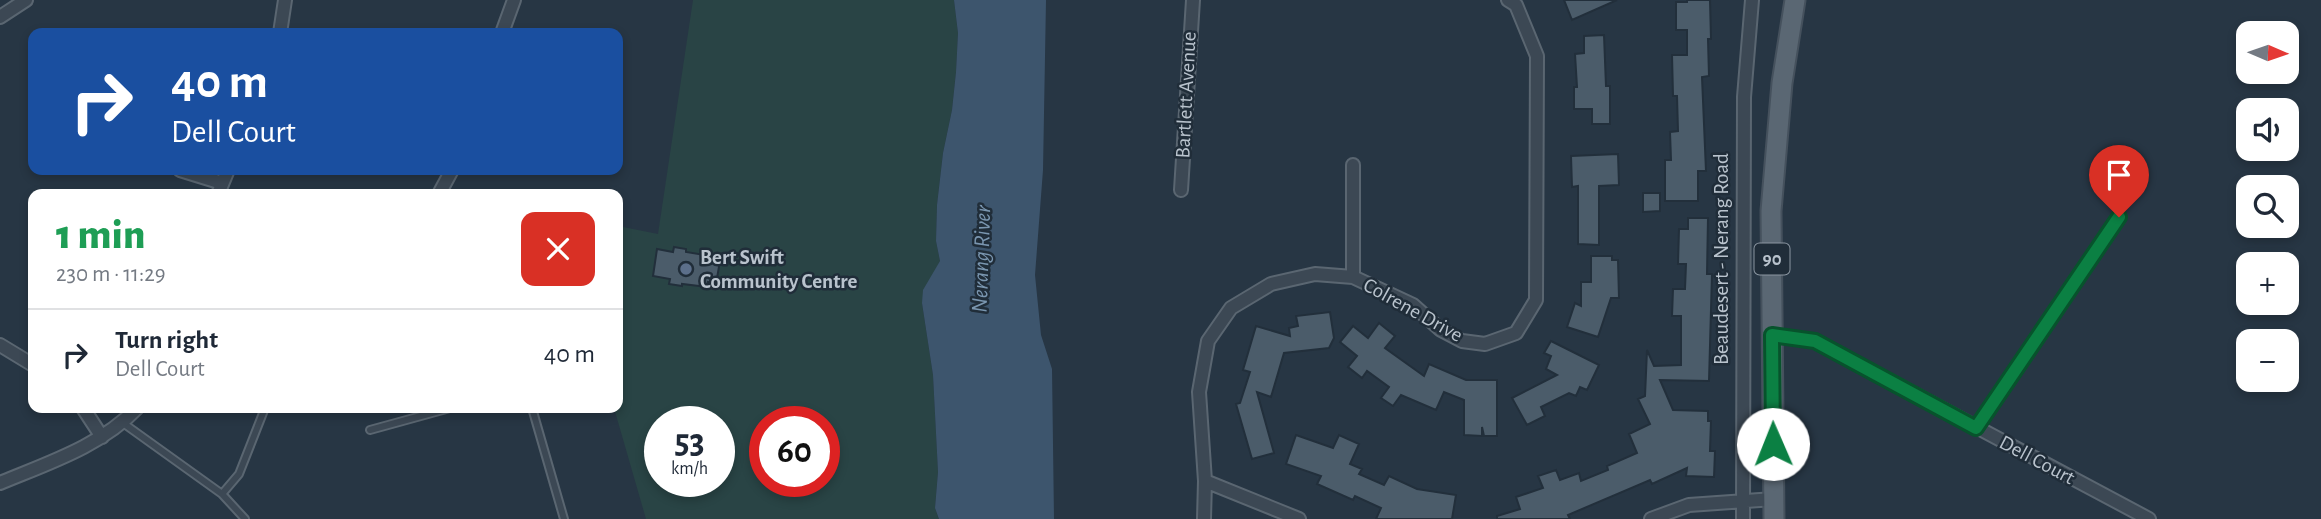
<!DOCTYPE html>
<meta charset="utf-8">
<style>
body{margin:0;font-family:"Alegreya Sans",sans-serif;background:#f2f2f3;color:#1f2937;height:100vh;display:flex;flex-direction:column;font-size:26px;white-space:nowrap}
*{box-sizing:border-box;margin:0}
p{font-size:23px;color:#747a83}
.icon{flex:none;width:38px;height:38px;fill:none;stroke:currentColor;stroke-width:2;stroke-linecap:round;stroke-linejoin:round}
.map{position:relative;flex:1;overflow:hidden}
.sheet{position:absolute;left:28px;top:189px;width:595px;height:224px;display:flex;flex-direction:column;background:#fff;border-radius:14px;box-shadow:0 4px 10px #0003}
.sheet>*{flex:none}
.guide{position:absolute;left:28px;top:28px;width:595px;height:147px;border-radius:14px;box-shadow:0 4px 10px #0003;background:#1a4fa0;color:#fff;overflow:hidden}
.needle{width:46px;rotate:92deg}
.fabs{position:absolute;left:2236px;top:21px;display:grid;gap:14px}
.fabs a{display:grid;place-items:center;width:63px;height:63px;border-radius:14px;background:#fff;box-shadow:0 4px 10px #0003;font-size:35px}
.speed{position:absolute;left:644px;top:406px;display:flex;gap:14px;font-size:35px;font-weight:700;text-align:center}
.speed>*{display:grid;place-content:center;width:91px;height:91px;border-radius:50%;background:#fff;box-shadow:0 4px 10px #0003;line-height:1}
.speed small{font-size:18px;font-weight:400}
.speed .limit{border:10px solid #d22;background:#fff;color:#111}
.pin{position:absolute;display:grid;place-items:center;width:60px;height:60px;color:#fff;margin:-72px -30px;border-radius:50% 50% 50% 0;rotate:-45deg;box-shadow:0 0 7px #0007}
.pin .icon{rotate:45deg}
.me{position:absolute;width:77px;margin:-38px;rotate:359deg;stroke-linejoin:round;filter:drop-shadow(0 0 5px #0008)}
.turn{display:flex;align-items:center;gap:24px;height:147px;padding:0 28px;font-size:32px}
.turn .icon{width:91px;height:91px;stroke-width:2.5}
.turn b{display:block;font-size:49px;line-height:60px}
.round{display:grid;place-items:center;flex:none;width:74px;height:74px;border-radius:14px;background:#f2f2f3}
.overview{display:flex;align-items:center;justify-content:space-between;height:119px;padding:0 28px}
h1{font-size:42px;font-weight:800;line-height:52px;color:#1e9e55}
ul{padding:0;list-style:none}
li{display:flex;align-items:center;gap:21px;height:91px;padding:0 28px;border-top:2px solid #e0e1e3}
li div{flex:1}
li b{display:block;font-size:26px}
li em{font-style:normal}
.map>svg:first-child{display:block}
.green{fill:#294445;fill-rule:evenodd}
.water{fill:#3d556d}
.building{fill:#4b5c6a;stroke:#222f3b;stroke-width:2}
.lines{fill:none;stroke-linecap:round;stroke-linejoin:round}
.lane-casing{stroke:#5a6671;stroke-width:10}
.street-casing{stroke:#5a6671;stroke-width:16}
.primary-casing{stroke:#45515d;stroke-width:23}
.lane{stroke:#3c4854;stroke-width:6}
.street{stroke:#3c4854;stroke-width:12}
.primary{stroke:#5a6773;stroke-width:19}
.route-casing{stroke:#07532c;stroke-width:18}
.route{stroke:#0b8043;stroke-width:12}
.service-dot{fill:#5c6f8a;stroke:#202d39;stroke-width:2.5}
.labels{text-anchor:middle;dominant-baseline:central;stroke-width:5;stroke-linejoin:round;paint-order:stroke}
.shield{fill:#202d39;stroke:#8b96a1;stroke-width:2}
.shield-label{font-size:19px;font-weight:bold;fill:#b9c3cd}
.street-label{font-size:21px;fill:#b9c3cd;stroke:#202d39}
.poi-label{font-size:21px;font-weight:bold;fill:#b9c3cd;stroke:#202d39;text-anchor:start}
.water-label{font-size:23px;font-style:italic;fill:#7a96b0;stroke:#202d39}
</style>
<div class="map">
<svg width="2321" height="519" viewBox="0 0 2321 519">
<rect width="100%" height="100%" fill="#273644"/>
<path class="green" d="M693,0H954L958,33L956,72L952,110L943,153L937,205L936,241L940,261L922,303L933,375L938,472L935,508L939,519H646L614,408H618V226L658,234ZM660,422H719V481H660ZM765,422H824V481H765Z"/>
<path class="water" d="M954,0H1046L1043,170L1035,275L1041,335L1052,369L1054,519H939L935,508L938,472L933,375L922,303L923,290L940,261L936,241L937,205L943,153L952,110L956,72L958,33Z"/>
<path class="building" d="M1564,0H1617L1572,20Z
M1687,0H1710L1711,39H1708L1709,76L1702,77L1706,171H1698V201H1665V160H1671L1670,132L1678,131L1677,96H1673L1672,55H1687V30H1676V2H1687Z
M1604,35L1606,86H1610V124H1592V109H1574V87H1577L1575,54L1584,53V36Z
M1618,154L1619,185L1599,186V245L1578,244V186L1572,187L1571,156Z
M1643,193H1660V211L1643,212Z
M1688,218H1708L1707,274H1712L1709,381L1660,380L1673,410L1708,411V421H1711L1710,451H1715L1714,477L1686,476L1687,468L1652,484L1650,480L1568,515L1570,519H1497V516L1520,509L1516,497L1543,488L1538,476L1556,470L1560,480L1579,473L1581,481L1608,470L1607,466L1637,453L1629,434L1650,424L1638,399L1645,396L1647,350L1654,366L1681,365V316H1672L1673,289H1685L1686,264H1678L1679,229H1688Z
M674,247L686,249V252L711,256L710,260L720,261L716,284L708,282L707,287L682,284V286L669,284L670,279L653,276L657,249L673,252Z
M1591,256H1612V260H1618L1619,298H1611L1598,337L1567,327L1575,303L1581,306V282H1591Z
M1330,312L1334,338L1329,348L1284,353L1271,397L1257,392L1274,453L1252,459L1236,404L1240,403L1250,372L1243,370L1256,326L1290,336L1289,328L1298,326L1296,316Z
M1379,323L1395,336L1385,348L1424,376L1429,364L1466,380H1497V436H1484L1482,427V436L1464,435V400L1444,392L1436,410L1401,395L1393,406L1381,398L1389,387L1367,371L1362,378L1348,367L1357,356L1340,342L1353,326L1368,338Z
M1551,341L1599,365L1587,390L1580,387L1576,396L1569,393L1541,407L1545,416L1527,425L1512,398L1557,375L1546,369L1551,356L1544,353Z
M1296,435L1333,448L1339,435L1359,444L1350,464L1362,469L1359,474L1384,485L1389,476L1417,489L1456,495L1452,519H1376L1381,508L1355,496L1353,500L1317,484L1321,476L1286,464Z"/>
<g class="lines">
<g class="lane-casing">
<path id="lane" d="M532,408L564,519
M123,423L222,494L245,519
M370,430L450,408
M222,494L239,474L265,408"/>
</g>
<g class="street-casing">
<path id="street" d="M0,17L26,0
M280,33L285,0
M502,33L514,0
M180,170L222,183
M1181,190L1193,0
M218,194L228,170
M439,194L452,170
M1353,277V165
M1772,335L1815,341L2149,519
M0,345L33,365
M83,408L102,437
M1976,428L2119,217
M1205,481L1299,519
M0,483C48,463 101,446 137,408
M1204,519L1205,481L1199,392L1208,341L1231,308L1271,284L1315,274L1353,277L1413,305L1441,330L1462,341L1485,344L1516,333L1536,300L1537,56L1516,5L1508,0
M1651,519L1689,505L1774,499
M1743,519L1744,97L1752,0"/>
</g>
<g class="primary-casing">
<path id="primary" d="M1774,519L1771,211L1782,83L1795,0"/>
</g>
<use href="#lane" class="lane"/>
<use href="#street" class="street"/>
<use href="#primary" class="primary"/>
</g>
<g class="lines">
<g class="route-casing">
<path id="route" d="M1773,444L1772,335L1815,341L1976,428L2119,217"/>
</g>
<use href="#route" class="route"/>
</g>
<circle class="service-dot" cx="686" cy="269" r="7"/>
<g class="labels">
<rect class="shield" x="1754.5" y="243.5" width="35" height="31" rx="5"/>
<g class="shield-label">
<text x="1772" y="259">90</text>
</g>
<g class="street-label">
<text transform="translate(1186 95) rotate(-87)">Bartlett Avenue</text>
<text transform="translate(1721 259) rotate(-90)">Beaudesert - Nerang Road</text>
<text transform="translate(1413 310) rotate(29)">Colrene Drive</text>
<text transform="translate(2037 460) rotate(28)">Dell Court</text>
</g>
<g class="poi-label">
<text x="700" y="257">Bert Swift<tspan x="700" dy="24">Community Centre</tspan></text>
</g>
<g class="water-label">
<text transform="translate(982 259) rotate(-88)">Nerang River</text>
</g>
</g>
</svg>
<div class="fabs">
<a><svg class="needle" viewBox="-14 -14 28 28"><path d="M0-13l5 13h-10z" fill="#e53935"/><path d="M0 13l5-13h-10z" fill="#747a83"/></svg></a>
<a><svg class="icon" aria-label="sound" viewBox="0 0 24 24"><path d="M4 9h4l5-4v14l-5-4H4zM17 9q2 3 0 6"/></svg></a>
<a><svg class="icon" aria-label="search" viewBox="0 0 24 24"><circle cx="10" cy="10" r="6"/><path d="M15 15l6 6"/></svg></a>
<a>+</a>
<a>−</a>
</div>
<div class="speed"><div>53<small>km/h</small></div><div class="limit">60</div></div>
<div class="pin" style="left:2119px;top:217px;background:#d93025"><svg class="icon" aria-label="arrive" viewBox="0 0 24 24"><path d="M6 21V4h12l-3 4 3 4H6"/></svg></div>
<svg class="me" style="left:1773px;top:444px" viewBox="-20 -20 40 40"><circle r="19" fill="#fff"/><path d="M0-13L10 11 0 6-10 11z" fill="#0b8043"/></svg>
<div class="guide">
<div class="turn"><svg class="icon" aria-label="right" viewBox="0 0 24 24"><path d="M7 20v-9h11M14 6l5 5-5 5"/></svg><div><b>40 m</b>Dell Court</div></div>
</div>
<section class="sheet">
<div class="overview"><div><h1>1 min</h1><p>230 m · 11:29</p></div><a class="round" style="background:#d93025;color:#fff"><svg class="icon" aria-label="close" viewBox="0 0 24 24"><path d="M6 6l12 12M18 6L6 18"/></svg></a></div>
<ul>
<li><svg class="icon" aria-label="right" viewBox="0 0 24 24"><path d="M7 20v-9h11M14 6l5 5-5 5"/></svg><div><b>Turn right</b><p>Dell Court</p></div><em>40 m</em></li>
</ul>
</section>
</div>
